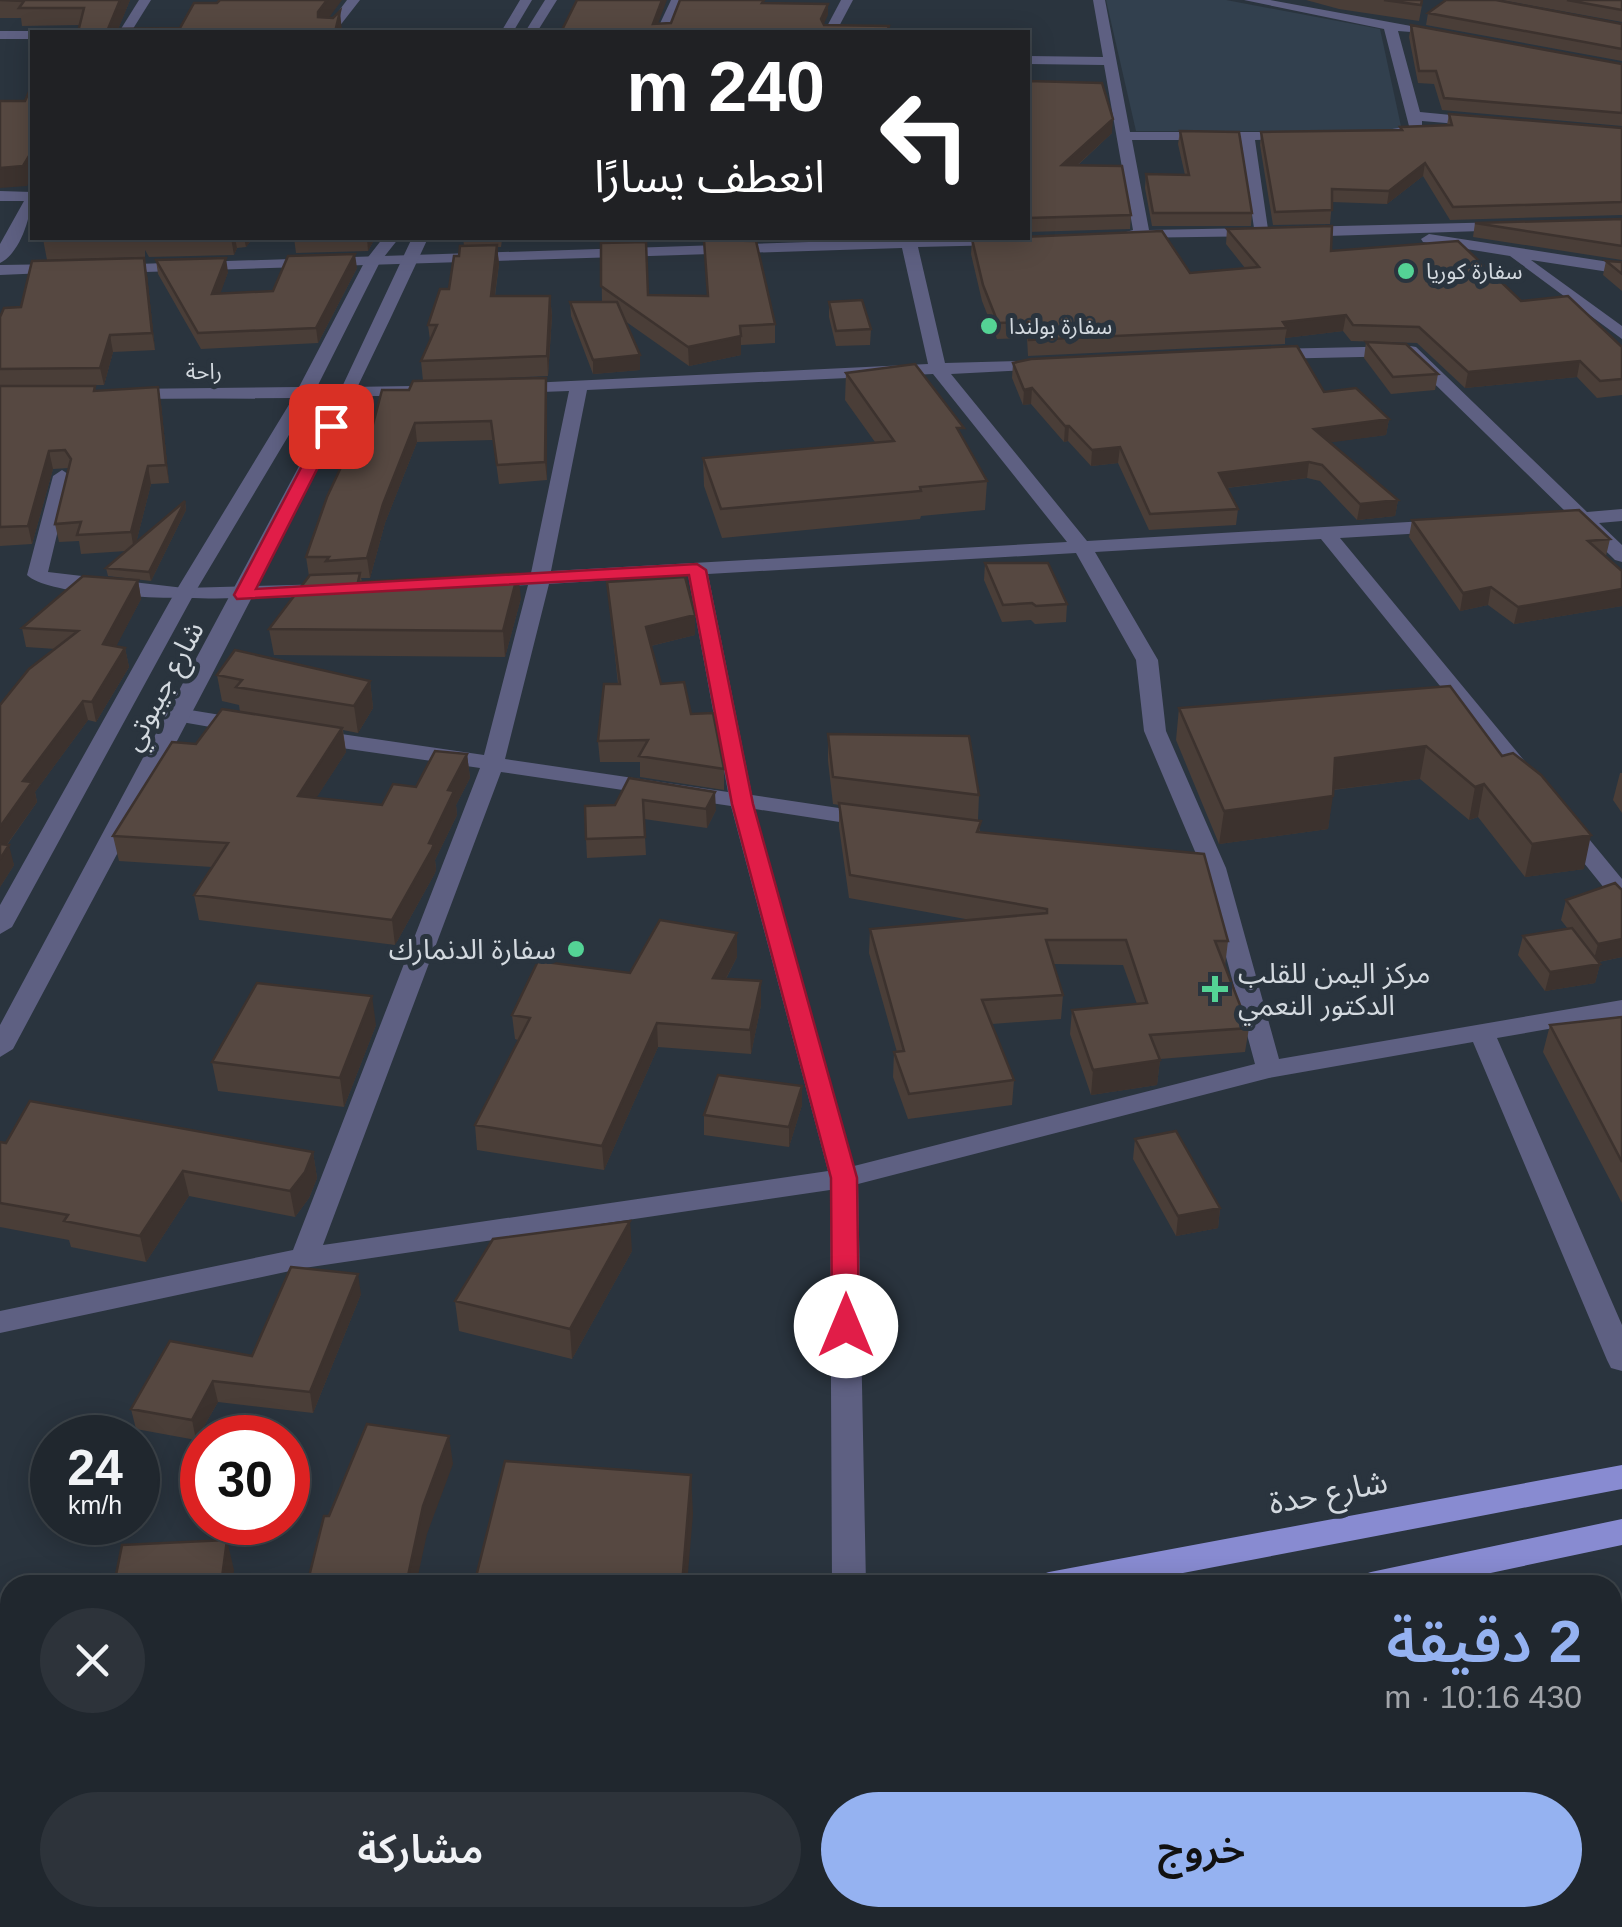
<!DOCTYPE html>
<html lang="ar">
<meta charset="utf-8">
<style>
body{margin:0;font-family:Arial,"Noto Sans Arabic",sans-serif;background:#2d333a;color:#f1f3f6;direction:rtl;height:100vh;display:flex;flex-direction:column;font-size:38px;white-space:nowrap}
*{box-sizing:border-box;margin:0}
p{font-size:32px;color:#a2a5aa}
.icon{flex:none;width:55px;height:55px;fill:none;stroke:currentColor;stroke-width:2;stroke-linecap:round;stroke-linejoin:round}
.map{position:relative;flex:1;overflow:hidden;direction:ltr}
.sheet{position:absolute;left:0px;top:1575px;width:1622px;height:352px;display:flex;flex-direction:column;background:#20272e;border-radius:30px 30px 0 0;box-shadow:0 5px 25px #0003,0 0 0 2px #3d444a;direction:rtl}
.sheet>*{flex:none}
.guide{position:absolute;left:30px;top:30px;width:1000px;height:210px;border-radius:0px;box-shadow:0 5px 25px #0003,0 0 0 2px #3d444a;direction:rtl;background:#202124;color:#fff;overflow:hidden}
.speed{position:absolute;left:30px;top:1415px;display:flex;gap:20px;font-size:50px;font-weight:700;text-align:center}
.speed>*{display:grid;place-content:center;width:130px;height:130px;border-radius:50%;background:#20272e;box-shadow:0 5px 25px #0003,0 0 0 2px #3d444a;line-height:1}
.speed small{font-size:25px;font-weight:400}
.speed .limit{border:15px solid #d22;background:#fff;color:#111}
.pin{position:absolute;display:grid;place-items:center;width:85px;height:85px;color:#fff;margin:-42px;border-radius:20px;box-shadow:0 5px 15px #0006}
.me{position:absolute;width:110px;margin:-55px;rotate:0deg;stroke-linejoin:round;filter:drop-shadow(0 0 8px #0008)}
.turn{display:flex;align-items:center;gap:35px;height:210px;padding:0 40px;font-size:45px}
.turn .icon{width:130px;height:130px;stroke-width:2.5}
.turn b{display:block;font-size:70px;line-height:85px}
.round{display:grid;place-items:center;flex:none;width:105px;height:105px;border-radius:52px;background:#2d333a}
.overview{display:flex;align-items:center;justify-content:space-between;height:170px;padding:0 40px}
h1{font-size:60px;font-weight:600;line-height:75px;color:#95b2f1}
.action{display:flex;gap:20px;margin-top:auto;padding:20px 40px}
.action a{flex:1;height:115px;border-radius:60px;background:#95b2f1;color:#111;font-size:40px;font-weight:600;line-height:115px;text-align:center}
.action a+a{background:#2d333a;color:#f1f3f6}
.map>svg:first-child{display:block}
.built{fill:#32404e}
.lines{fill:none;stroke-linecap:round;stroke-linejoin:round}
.minor{fill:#5e6082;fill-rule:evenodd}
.tertiary{fill:#5e6082;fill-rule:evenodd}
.primary{fill:#888bd1;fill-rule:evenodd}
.wall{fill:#4a3e38}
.shaded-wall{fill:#3c322e}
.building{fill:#564841;stroke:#3c322e;stroke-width:2.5}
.route{fill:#e11d48;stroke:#92132f;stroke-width:2.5}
.poi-dot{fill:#54d395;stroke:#2a343e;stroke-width:4}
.labels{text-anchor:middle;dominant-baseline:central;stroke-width:10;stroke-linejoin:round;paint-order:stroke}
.far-poi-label{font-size:22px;fill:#d3d9df;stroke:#2a343e;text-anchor:start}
.far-street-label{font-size:22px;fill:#d3d9df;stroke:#2a343e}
.street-label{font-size:28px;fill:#d3d9df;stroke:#2a343e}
.poi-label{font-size:28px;fill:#d3d9df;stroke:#2a343e;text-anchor:end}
.near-street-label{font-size:32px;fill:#d3d9df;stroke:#2a343e}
</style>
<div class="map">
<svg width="1622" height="1927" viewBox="0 0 1622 1927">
<rect width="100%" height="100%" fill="#2a343e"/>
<path class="built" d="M1106,0H1226L1380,29L1402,131H1136Z"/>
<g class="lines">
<path class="minor" d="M139,0H151L131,32H119Z
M347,0H360L335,32H323Z
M671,0H683L668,32H656Z
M841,0H853L836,32H824Z
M1093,0H1105L1130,132H1296V138L1291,139L1255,140L1269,236L1126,238V232L1133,230L1104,65L1028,64V56L1103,57ZM1132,140H1241L1254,228L1149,230Z
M1244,0H1270L1411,26V32L1398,31L1420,112L1482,118L1489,122L1482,126L1422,121V132L1381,137V131L1409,126L1384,29Z
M0,31H32L37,32H32V39H0Z
M0,191L32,192C32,214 21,253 0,263V244L24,201H0Z
M1507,222L1512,224V230L1297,237L1289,232L1297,227Z
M1429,234L1622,264V274L1531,260L1622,326V339L1510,256L1423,242L1421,239Z
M932,238L1010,240L1002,245L918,247L945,363L1053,360V368L1047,369L951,374L1087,541L1442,520L1452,526L1442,532L1340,538L1537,776L1540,781L1537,786H1521L1321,539L1095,552L1158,660L1166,731L1226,868L1279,1059L1622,1000V1016L1497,1038L1622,1325V1371L1611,1368L1607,1360L1473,1042L1269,1078L858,1184L866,1585H832L830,1190L304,1268L0,1333V1311L293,1250L480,768L314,744L303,737L314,730L484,755L528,585L489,587L479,581L489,575L531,573L569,391L513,393L504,388L507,384L928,364L902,248L113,273L107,271V265ZM933,374L1067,542L551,571L587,390ZM1076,553L1136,660L1144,731L1202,868L1255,1064L854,1166L755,809L872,827L884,820L872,813L752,795L708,574ZM688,575L728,792L505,759L549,584ZM501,772L731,806L828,1171L323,1245Z
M63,264L69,266V272L0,275V265Z
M1410,346L1416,347L1587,512L1622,509V521L1599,523L1622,545V562L1615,560L1578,524H1550V516L1567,513L1406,356L1267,359L1258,354L1267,349Z
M348,387L413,386L422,391L413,396H342V388Z
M62,470L71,476L48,572L184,588L329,584L339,590L329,596C276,598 60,606 27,575L53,476Z
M178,708L245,719L256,726L245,733L170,720L167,715Z
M1567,820L1575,822L1622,879V901L1613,899L1555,827Z
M636,1918H673L674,1927H636Z"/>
<path class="tertiary" d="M520,0H532L513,32H501Z
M545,0H557L537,32H525Z
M383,238H399L380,262L317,387H342L412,238H428C301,514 156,781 13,1049L0,1057V1025L336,397L311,398L194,594L12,927L0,934V905L174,594L293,398L125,399L116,394L125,389L299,387L365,261Z"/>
<path class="primary" d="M1622,1465V1489L1120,1585H1032L1037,1576L1049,1572Z
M1622,1519V1545L1434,1585H1354L1359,1576L1371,1572Z
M10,1770V1802L0,1804V1772Z
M10,1850V1884L0,1886V1852Z"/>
</g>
<path class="wall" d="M0,0H130L118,29L180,28L329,18L342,28L78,32L80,25L22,26L21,18H0Z
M1306,0H1423L1419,21L1339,9Z
M1501,0H1622V22Z
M1428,13L1622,24V61L1426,25Z
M1411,25L1622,64V126L1442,110L1434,84L1418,83L1409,37Z
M1028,77L1029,81L1112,133L1077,166L1131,215L1130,229L1028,232Z
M1449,114L1622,128V215L1450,220L1423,176L1387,204L1332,202L1330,224L1273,225L1260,145L1261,132L1400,130V127L1447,125Z
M1180,131L1252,213L1251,226H1152L1145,188L1146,174L1185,175L1178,144Z
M1622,219V260L1473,237L1475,223Z
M1227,229L1331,251L1521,301L1622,347V395L1597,398L1577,377L1465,388L1417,343L1351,341L1343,331L1285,338V344L1028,356L1027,338L997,339L982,301L971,254L972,239L1190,273L1245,268L1226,244Z
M45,238H253L246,247L237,248L234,255L149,257L145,250V257L47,260L43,239Z
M294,238H375L368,251L296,253Z
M463,238H562L502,240L501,247H497L499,264L495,296H550L552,316L548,376L436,381L547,396V480L499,484L493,440L417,442L385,523L370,578H361L362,581L521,598L505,657L274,655L269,629L309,576L306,557L371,432L409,390L423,381L421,361L430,340L428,325L449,289L464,246Z
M601,238H690L621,243L648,295L708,296L704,241L700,242V238H728L726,241L775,324V343L741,345V355L689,366L625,321L640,355V370L593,374L571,316L570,302H602Z
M156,260L228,272L220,293L273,291L357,268L318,343L201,349L158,274Z
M1606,261L1622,262V291L1603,275Z
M147,275L155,350L113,352L104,385L0,386V317L21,307Z
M829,302L871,329L870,345L836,346L829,317Z
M1366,342L1438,374L1435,390L1391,394L1364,358Z
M1013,363L1324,392L1389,419L1386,435L1330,442L1398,500L1395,516L1357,520L1320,481L1307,478L1227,488L1238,509L1236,525L1149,530L1118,463L1091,466L1068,441L1064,442L1031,404L1023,405L1012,378Z
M846,373L964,440L987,481L985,510L921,516L920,519L722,538L704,486L703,458L875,442L845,400Z
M0,386L96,391L161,404L169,483L151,484L136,543L185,501L186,510L151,581L108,576L106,568L126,551L81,554L79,541L59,542L55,524L69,468L53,469L32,544L0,546Z
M1412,520L1610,539L1606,556L1622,571V606L1514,624L1488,605L1460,611L1409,537Z
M985,563L1067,604L1066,622L1035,624L1031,620L1002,622L984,580Z
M138,580L141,599L116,646L125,648L129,667L96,722L88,720L35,792L37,802L7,845L14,865L0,887V705L56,649L26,647L22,628Z
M607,582L695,635L651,646L661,684L691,714L724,769V790L640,777V762H600L598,741L618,684Z
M217,675L370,681L373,708L358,733L343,730L346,752L316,798L382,805L416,787L467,754L470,778L456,805L457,815L435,860L436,869L435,873L395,945L199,920L194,895L212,867L119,861L113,836L196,744L240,712L239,705L222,701Z
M1450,686L1584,869L1525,877L1478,817L1469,820L1420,779L1333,790L1328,829L1219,844L1176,740L1179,708Z
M828,734L979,795L978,820L980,832L1228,941L1225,966L1249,1028L1245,1052L1160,1059L1157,1085L1091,1095L1070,1034L1072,1010L1137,1004L1123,965L1053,964L1063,995L1061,1019L992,1024L1014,1080L1012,1105L908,1119L893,1077L894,1052H897L869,953L870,929L971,920L849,898L839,827V805L833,804L828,761Z
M1620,773H1622V813L1613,800Z
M629,778L716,810L707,828L644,819L646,855L587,858L586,839L615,805Z
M1622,890V957L1599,962L1600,964L1595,983L1545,991L1518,955L1523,936L1568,929L1561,920L1566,900Z
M737,957L726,979L761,1005L751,1054L658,1047L604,1170L477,1150L475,1125L518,1040L515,1039L512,1015L630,973Z
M1622,1017V1203L1543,1052L1550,1025Z
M376,1025L344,1107L218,1091L212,1062Z
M802,1086V1105L789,1147L704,1135V1115Z
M1135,1139L1220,1208L1218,1228L1176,1236L1133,1159Z
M0,1142L6,1143L313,1152L317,1178L309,1198L295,1217L189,1196L146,1262L71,1247L69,1240L0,1227Z
M632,1251L572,1359L459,1331L455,1301Z
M361,1294L313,1413L218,1402L196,1440L136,1429L131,1409L252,1356Z
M1612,1656L1622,1673V1750L1612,1751Z
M0,1670H10V1765H0Z"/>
<path class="shaded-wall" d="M120,0H130L117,32L108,29Z
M327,0H342L320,30L318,12Z
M662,0H667L655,32L653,24Z
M828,4V15L821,30V19Z
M340,11L342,32H335Z
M1113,119L1112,133L1061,180L1062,165Z
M32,151V177L27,186L0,188V168Z
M1425,163L1423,176L1387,204L1389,191Z
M231,238H235L237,248L234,255Z
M244,238H253L246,247Z
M367,238H375L368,251Z
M497,245L499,264L492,315L491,296Z
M355,254L357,268L318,343L316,328Z
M144,258L147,275L155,350L152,333Z
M226,258L228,272L215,309L212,294Z
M550,296L552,316L548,376L547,356Z
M1346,315L1343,331L1285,338L1287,328L1283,322Z
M110,335L113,352L104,385L100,368Z
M741,336V355L689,366L688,347Z
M640,355V370L593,374V360Z
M1580,361L1577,377L1465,388L1468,372Z
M546,378L547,396V480L545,462Z
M158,387L161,404L169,483L166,465Z
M1032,388L1031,404L1023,405L1024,390Z
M1389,419L1386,435L1312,445L1314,429Z
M415,423L417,442L385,523L370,578L367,558L383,504Z
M1065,426H1069L1068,441L1064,442Z
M1120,447L1118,463L1091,466L1092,450Z
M49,451L53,469L32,544L28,526Z
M1309,462L1307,478L1217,489L1219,473Z
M148,466L151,484L134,551L131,532Z
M1398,500L1395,516L1357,520L1360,504Z
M185,501L186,510L151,581L149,572Z
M518,573L521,598L505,657L503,631Z
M138,580L141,599L107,664L103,644Z
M1491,587L1488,605L1460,611L1463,593Z
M1622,589V606L1514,624L1518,607Z
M695,615V635L646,647V627Z
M125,648L129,667L96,722L92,702Z
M370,681L373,708L358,733L354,706Z
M83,701L88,720L35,792L37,802L0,854V827L23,781Z
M342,728L346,752L302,820L298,796Z
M1426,746L1420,779L1330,790L1335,758Z
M467,754L470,778L456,805L457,815L435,860L436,869L435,873L395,945L392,920L429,843L448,790Z
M1484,784L1478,817L1469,820L1475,787Z
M715,792L716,810L707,828L706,809Z
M1333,796L1328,829L1219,844L1224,811Z
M1591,835L1584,869L1525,877L1532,844Z
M9,845L14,865L0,887V859Z
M737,933V957L714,1001L713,978Z
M1622,939V957L1593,963L1598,944Z
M1600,964L1595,983L1545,991L1550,972Z
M761,981V1005L751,1054L750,1030Z
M372,996L376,1025L344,1107L340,1078Z
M657,1023L658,1047L604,1170L602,1146Z
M1160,1060L1157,1085L1091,1095L1093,1070Z
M802,1086V1105L789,1147V1127Z
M313,1152L317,1178L309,1198L295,1217L290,1191Z
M183,1171L189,1196L146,1262L140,1236Z
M1220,1208L1218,1228L1176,1236L1178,1216Z
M630,1221L632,1251L572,1359L570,1329Z
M358,1274L361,1294L313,1413L310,1392Z
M213,1381L218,1402L196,1440L192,1420Z
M449,1436L453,1464L427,1534L416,1585H406L423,1506Z
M691,1475L693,1514L687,1585H682Z
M227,1540L234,1570L232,1585H221Z"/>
<path class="building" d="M0,0H120L108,29L180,28L194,3H217L220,0H327L318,12V17L333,18L340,11L335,32H78L84,8H19L24,1Z
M577,0H662L653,24L671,23L680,0H764L762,3L828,4L821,19L824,25L889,26L887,32H561Z
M1384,0H1422L1421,5Z
M1446,0H1496L1622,24V49L1428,13Z
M1567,0H1622V10Z
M1411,25L1622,64V113L1444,98L1436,71H1419Z
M1028,77L1029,81L1102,83L1113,119L1062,165L1122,166L1131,215L1028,218Z
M32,85V151L23,166L0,168V101H25Z
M1449,114L1622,128V202L1453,207L1425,163L1389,191L1332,189V210L1275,212L1261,132L1402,130L1400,127L1452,125Z
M1180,131L1239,132L1252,213H1153L1146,174L1189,175Z
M1622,219V246L1475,223Z
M1332,226L1331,251L1458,241L1521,301L1568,296L1622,347V379L1600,381L1580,361L1468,372L1419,327L1353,325L1346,315L1283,322L1287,328L1029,340L1028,322L998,323L983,285L972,239L1162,231L1190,273L1259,267L1227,229Z
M45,238H111L43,239Z
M704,240L756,241L775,324L740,326L741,336L688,347L601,286V243L646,242L648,295L708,296Z
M497,245L491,296H550L547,356L421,361L437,325H428L440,289H449L454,256H459L460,246Z
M355,254L316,328L198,333L156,260L226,258L212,294L273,291L288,256Z
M144,258L152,333L110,335L100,368L0,369V317L4,308L21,307L32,261Z
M1606,261L1622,262V274Z
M862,300L871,329L836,331L829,302Z
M570,302H617L640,355L593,360Z
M1366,342L1406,344L1438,374L1393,377Z
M1297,346L1324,392L1356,388L1389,419L1314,429L1398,500L1360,504L1322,465L1309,462L1219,473L1238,509L1150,514L1120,447L1092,450L1069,426H1065L1032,388L1024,390L1013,363L1031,359Z
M915,364L964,428H957L987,481L920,487L921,491L721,509L703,458L894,441L846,373Z
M546,378L545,462L497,465L491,421L415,423L383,504L367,558L326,561L329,557H306L327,497L358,431L371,432L382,390H409L413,381Z
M0,386H95L94,391L158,387L166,465L148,466L131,532L77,535L81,522L55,524L71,459L65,450L49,451L28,526L0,527Z
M185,501L149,572L106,568Z
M1579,510L1610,539L1588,541L1622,571V589L1518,607L1491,587L1463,593L1412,520Z
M985,563H1048L1067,604L1036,606L1032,603L1003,605Z
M360,573L358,582L518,573L503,631L269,629L310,575Z
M83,576L138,580L103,644L125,648L92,702L83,701L23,781L32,782L0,827V705L29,669L78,631L22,628Z
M685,577L695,615L646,627L661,684L684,682L691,714L713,713L724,769L639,756L648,740L598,741L604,684H620L607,582Z
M235,650L370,681L354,706L236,687L242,680L217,675Z
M1450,686L1502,756L1513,753L1541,775L1591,835L1532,844L1484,784L1475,787L1426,746L1335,758L1333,796L1224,811L1179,708Z
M222,709L342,728L298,796L382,805L393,784L416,787L435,751L467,754L448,790L454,791L429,843L434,844L432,849L392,920L194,895L228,843L113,836L172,742L196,744Z
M828,734L969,736L979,795L833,777Z
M629,778L715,792L706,809L643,800L645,837L586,839L585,806L615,805Z
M839,803L981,821L977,832L1204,854L1228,941H1215L1249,1028L1150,1035L1160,1060L1093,1070L1072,1010L1147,1003L1126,940H1046L1063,995L982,1000L1014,1080L909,1094L894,1052L904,1051L870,929L1047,913V909L850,875Z
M0,844L9,845L0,859Z
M1615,883L1622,890V939L1598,944L1566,900Z
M660,920L737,933L713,978L761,981L750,1030L657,1023L602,1146L475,1125L530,1018L512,1015L538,961L630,973Z
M1572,928L1600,964L1550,972L1523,936Z
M257,983L372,996L340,1078L212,1062Z
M1622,1017V1162L1550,1025Z
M718,1075L802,1086L789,1127L704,1115Z
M30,1101L313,1152L305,1172L290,1191L183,1171L140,1236L64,1221L68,1215L0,1203V1142L6,1143Z
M1176,1131L1220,1208L1178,1216L1135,1139Z
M630,1221L570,1329L455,1301L493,1239Z
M291,1267L358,1274L310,1392L213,1381L192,1420L131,1409L170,1341L252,1356Z
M367,1424L449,1436L423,1506L406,1585H307L324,1516H329Z
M505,1461L691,1475L682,1585H474Z
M227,1540L221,1585H114L122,1545Z
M1612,1656L1622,1673V1721L1612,1723Z
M0,1670H10V1735H0Z"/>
<path class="route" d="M331,421L339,426L256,589L697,564L706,570L753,804L857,1178L859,1326L855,1333H836L832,1326L831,1178L732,804L689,575L237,599L234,595L323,426Z"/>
<g class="poi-dot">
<circle cx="1406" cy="271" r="10"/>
<circle cx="989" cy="326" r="10"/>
<circle cx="576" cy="949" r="10"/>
<path d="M1210 974h10v10h10v10h-10v10h-10v-10h-10v-10h10z"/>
</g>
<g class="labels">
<g class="far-poi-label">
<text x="1426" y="271">سفارة كوريا</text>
<text x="1009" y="326">سفارة بولندا</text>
</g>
<g class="far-street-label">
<text x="204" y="371">راحة</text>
</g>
<g class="street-label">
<text transform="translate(163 686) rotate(-62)">شارع جيبوتي</text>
</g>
<g class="poi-label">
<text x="556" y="949">سفارة الدنمارك</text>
<text x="1238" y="973" text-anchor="start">مركز اليمن للقلب<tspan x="1238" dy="32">الدكتور النعمي</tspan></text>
</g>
<g class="near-street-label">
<text transform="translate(1328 1492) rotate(-11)">شارع حدة</text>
</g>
</g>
</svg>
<div class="speed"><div>24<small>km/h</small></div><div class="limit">30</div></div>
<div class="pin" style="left:331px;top:426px;background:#d93025"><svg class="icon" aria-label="arrive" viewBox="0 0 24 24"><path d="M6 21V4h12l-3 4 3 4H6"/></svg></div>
<svg class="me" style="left:846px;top:1326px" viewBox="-20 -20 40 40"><circle r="19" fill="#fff"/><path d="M0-13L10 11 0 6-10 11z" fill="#e11d48"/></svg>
<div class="guide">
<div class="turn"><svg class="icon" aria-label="left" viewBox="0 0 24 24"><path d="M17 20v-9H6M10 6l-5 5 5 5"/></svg><div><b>240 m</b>انعطف يسارًا</div></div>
</div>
<section class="sheet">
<div class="overview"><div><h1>2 دقيقة</h1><p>430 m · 10:16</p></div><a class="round"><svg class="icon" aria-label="close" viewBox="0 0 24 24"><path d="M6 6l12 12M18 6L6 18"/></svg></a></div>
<div class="action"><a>خروج</a><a>مشاركة</a></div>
</section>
</div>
